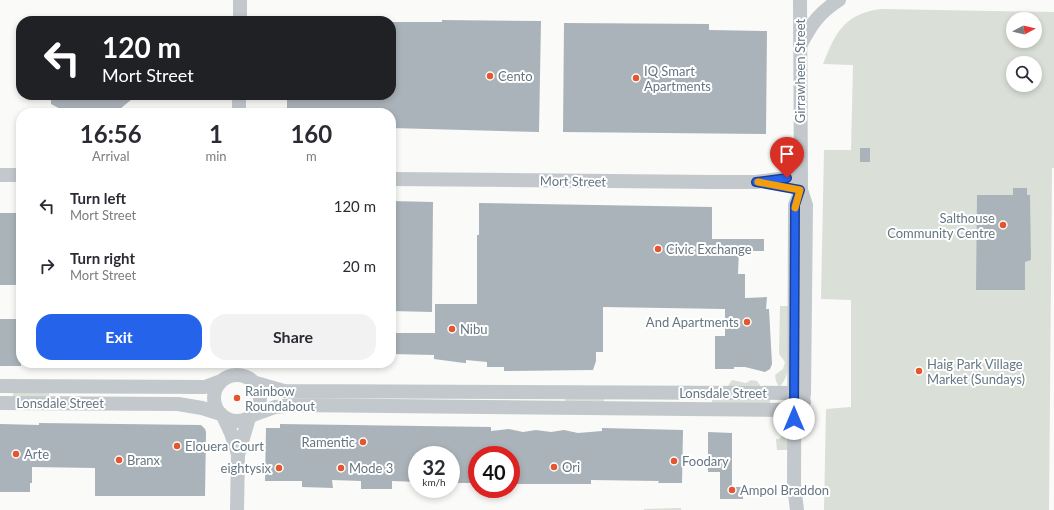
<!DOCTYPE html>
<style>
body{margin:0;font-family:Lato,sans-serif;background:#f2f2f3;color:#2b2b33;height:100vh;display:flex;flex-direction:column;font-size:15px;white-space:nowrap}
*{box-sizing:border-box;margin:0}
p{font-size:13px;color:#7c7c81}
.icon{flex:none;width:22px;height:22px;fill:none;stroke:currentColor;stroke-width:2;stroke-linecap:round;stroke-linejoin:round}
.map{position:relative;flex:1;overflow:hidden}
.side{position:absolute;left:16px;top:108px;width:380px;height:260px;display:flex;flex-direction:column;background:#fff;border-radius:16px;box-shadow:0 2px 6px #0003}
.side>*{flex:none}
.banner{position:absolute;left:16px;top:16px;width:380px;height:84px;border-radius:16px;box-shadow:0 2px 6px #0003;background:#202124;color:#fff;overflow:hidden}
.needle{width:26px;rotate:83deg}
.controls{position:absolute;left:1006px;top:12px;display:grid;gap:8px}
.controls a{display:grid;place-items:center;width:36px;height:36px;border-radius:50%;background:#fff;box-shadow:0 2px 6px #0003;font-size:20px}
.speed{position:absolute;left:408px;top:446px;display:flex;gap:8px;font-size:20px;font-weight:700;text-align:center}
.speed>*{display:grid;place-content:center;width:52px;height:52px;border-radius:50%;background:#fff;box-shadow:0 2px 6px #0003;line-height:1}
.speed small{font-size:10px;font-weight:400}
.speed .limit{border:6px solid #d22;background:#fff;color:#111}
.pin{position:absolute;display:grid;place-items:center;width:34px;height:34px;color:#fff;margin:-41px -17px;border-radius:50% 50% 50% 0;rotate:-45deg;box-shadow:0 0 4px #0007}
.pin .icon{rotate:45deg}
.me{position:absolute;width:44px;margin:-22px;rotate:0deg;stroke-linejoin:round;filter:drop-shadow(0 0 3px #0008)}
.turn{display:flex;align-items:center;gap:14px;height:84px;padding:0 20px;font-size:18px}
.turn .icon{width:52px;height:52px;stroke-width:2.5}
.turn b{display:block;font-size:28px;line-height:34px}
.eta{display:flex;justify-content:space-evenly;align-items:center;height:68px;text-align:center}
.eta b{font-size:24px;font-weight:700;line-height:28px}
.action{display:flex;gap:8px;margin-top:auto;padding:8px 20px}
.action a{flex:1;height:46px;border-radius:16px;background:#2563eb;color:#fff;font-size:16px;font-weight:700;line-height:46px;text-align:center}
.action a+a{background:#f2f2f3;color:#2b2b33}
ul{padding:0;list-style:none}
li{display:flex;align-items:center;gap:12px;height:60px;padding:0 20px}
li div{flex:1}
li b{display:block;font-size:15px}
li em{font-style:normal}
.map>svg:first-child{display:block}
.green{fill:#dadfd7;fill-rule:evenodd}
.building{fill:#aab3b9}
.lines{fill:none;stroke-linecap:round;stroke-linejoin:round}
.minor{stroke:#c3c8cc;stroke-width:14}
.route-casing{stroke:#184099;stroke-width:10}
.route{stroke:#2563eb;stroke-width:7}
.slow{stroke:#f59e0b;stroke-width:7}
.poi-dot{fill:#e4572e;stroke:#fff;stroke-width:1.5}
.labels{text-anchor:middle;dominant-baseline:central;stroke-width:4;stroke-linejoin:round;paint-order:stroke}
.poi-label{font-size:13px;fill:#657683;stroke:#fff;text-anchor:start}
.street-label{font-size:13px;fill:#657683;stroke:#fff}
</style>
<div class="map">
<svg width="1054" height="510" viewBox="0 0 1054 510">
<rect width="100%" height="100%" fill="#fafaf8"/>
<path class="green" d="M881,9L1054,12V168H1052L1049,510H824L826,409L851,407V300L821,299L824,150H851L853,65L823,64C836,32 844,14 881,9ZM1013,19H1035V41H1013ZM1013,63H1035V85H1013Z
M780,306H790C790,327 796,373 779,387L776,381L775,375L783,369L785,362L779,354Z
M732,380L746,383L751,380L757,381L760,385L759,389L728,386Z
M13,391L49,392V400H13Z
M565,395L604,396V406L565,405Z
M712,397H770V406H712Z
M787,431H790L789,450H777L776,439H779Z
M681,508V510H644V509Z"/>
<path class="building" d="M442,20L541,21L539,132L391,128V113H287V95H391V22H442Z
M564,23L709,24V30L767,31L766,134L563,132Z
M51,95H137L115,113H68L51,104Z
M860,148H870V162H860Z
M1013,188H1027V195H1030L1031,260L1025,262V290H976L977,195H1013Z
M391,201L433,202L432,312L391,311Z
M479,203L712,207V239H764V251H739L738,274H745V298L767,297L766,309H769L772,364L770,369L765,372L745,367H734V369H715V336H725V309L603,307V352H596V361L593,370L504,371V367H487V362L466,360V363H464L434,359V355L391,354V333H435V304H477V235H479Z
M0,213H21V285H0Z
M0,319H21V366H0Z
M39,423L201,425L205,429L206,432L205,496H95V468L32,467V483H30V492H0V424L39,425Z
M280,424L491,427V431L509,429L523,432L536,430L551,432L564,430L578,433L602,431V428L683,430L682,483H658L659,481L591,480V484H511V455H477V483H451V455H417V482L392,481V489H361V481L332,480L333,488L302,487V481H265L266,428H280Z
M708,432L732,433V487H743V499H720V472H708Z"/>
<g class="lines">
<path class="minor" d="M240,21V0
M801,44C812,23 819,13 839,0
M239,113V95
M0,175H21
M391,179L714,182H756L801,176
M801,190L806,205L804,395
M214 398a23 23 0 1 1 46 0a23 23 0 1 1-46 0Z
M256,383L284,391L794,393L804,402
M0,386L205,387L221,381
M0,403L178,404L202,408L221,414
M253,415L275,407L294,405L794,410L804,402
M223,416L231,433L238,454
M237,510L238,455L249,418
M797,510L794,486L795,205L801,190L800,0"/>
</g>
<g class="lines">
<g class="route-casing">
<path id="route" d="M787,178L756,182L800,190L795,205L794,419"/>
</g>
<use href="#route" class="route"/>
<path class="slow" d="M758,182L800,190L795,208"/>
</g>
<g class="poi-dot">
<circle cx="490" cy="76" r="4"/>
<circle cx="636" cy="78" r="4"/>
<circle cx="1003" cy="225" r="4"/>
<circle cx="658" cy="249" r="4"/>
<circle cx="747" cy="322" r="4"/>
<circle cx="452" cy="329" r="4"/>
<circle cx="919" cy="371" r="4"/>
<circle cx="237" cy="398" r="4"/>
<circle cx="363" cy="442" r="4"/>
<circle cx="177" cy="446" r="4"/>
<circle cx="16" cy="454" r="4"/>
<circle cx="119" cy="460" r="4"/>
<circle cx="674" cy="461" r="4"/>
<circle cx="554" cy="467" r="4"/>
<circle cx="279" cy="468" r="4"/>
<circle cx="341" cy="468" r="4"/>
<circle cx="732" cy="490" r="4"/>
</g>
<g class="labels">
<g class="poi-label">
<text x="644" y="71">IQ Smart<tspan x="644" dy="15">Apartments</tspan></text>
<text x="498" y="76">Cento</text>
<text x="995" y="218" text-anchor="end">Salthouse<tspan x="995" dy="15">Community Centre</tspan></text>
<text x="666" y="249">Civic Exchange</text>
<text x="739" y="322" text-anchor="end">And Apartments</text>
<text x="460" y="329">Nibu</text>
<text x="927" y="364">Haig Park Village<tspan x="927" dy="15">Market (Sundays)</tspan></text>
<text x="245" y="391">Rainbow<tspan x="245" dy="15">Roundabout</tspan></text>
<text x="355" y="442" text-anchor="end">Ramentic</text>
<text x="185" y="446">Elouera Court</text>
<text x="24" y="454">Arte</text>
<text x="127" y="460">Branx</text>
<text x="682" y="461">Foodary</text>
<text x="562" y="467">Ori</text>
<text x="271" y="468" text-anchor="end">eightysix</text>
<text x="349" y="468">Mode 3</text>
<text x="740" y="490">Ampol Braddon</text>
</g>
<g class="street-label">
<text transform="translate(800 71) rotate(-90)">Girrawheen Street</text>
<text transform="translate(573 181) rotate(1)">Mort Street</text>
<text x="723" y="393">Lonsdale Street</text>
<text x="60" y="403">Lonsdale Street</text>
</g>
</g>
</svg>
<div class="controls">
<a><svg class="needle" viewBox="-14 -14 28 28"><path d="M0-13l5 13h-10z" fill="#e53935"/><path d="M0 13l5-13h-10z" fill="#7c7c81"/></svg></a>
<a><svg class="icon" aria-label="search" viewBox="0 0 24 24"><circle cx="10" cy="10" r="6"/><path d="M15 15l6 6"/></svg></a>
</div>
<div class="speed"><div>32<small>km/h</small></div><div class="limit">40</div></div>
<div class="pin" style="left:787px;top:178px;background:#d93025"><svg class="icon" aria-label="arrive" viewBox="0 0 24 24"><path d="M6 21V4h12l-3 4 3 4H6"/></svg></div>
<svg class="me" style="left:794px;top:419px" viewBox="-20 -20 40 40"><circle r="19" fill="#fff"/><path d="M0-13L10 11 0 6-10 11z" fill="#2563eb"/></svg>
<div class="banner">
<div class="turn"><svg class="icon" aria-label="left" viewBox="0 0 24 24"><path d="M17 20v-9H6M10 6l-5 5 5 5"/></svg><div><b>120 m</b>Mort Street</div></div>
</div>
<section class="side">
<div class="eta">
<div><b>16:56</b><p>Arrival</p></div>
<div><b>1</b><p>min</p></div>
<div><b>160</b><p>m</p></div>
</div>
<ul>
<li><svg class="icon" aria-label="left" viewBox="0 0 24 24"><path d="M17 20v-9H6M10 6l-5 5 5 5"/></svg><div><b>Turn left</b><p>Mort Street</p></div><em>120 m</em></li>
<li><svg class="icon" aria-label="right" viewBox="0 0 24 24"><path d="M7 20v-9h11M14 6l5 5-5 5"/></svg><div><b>Turn right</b><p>Mort Street</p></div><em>20 m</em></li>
</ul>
<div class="action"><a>Exit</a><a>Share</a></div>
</section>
</div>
